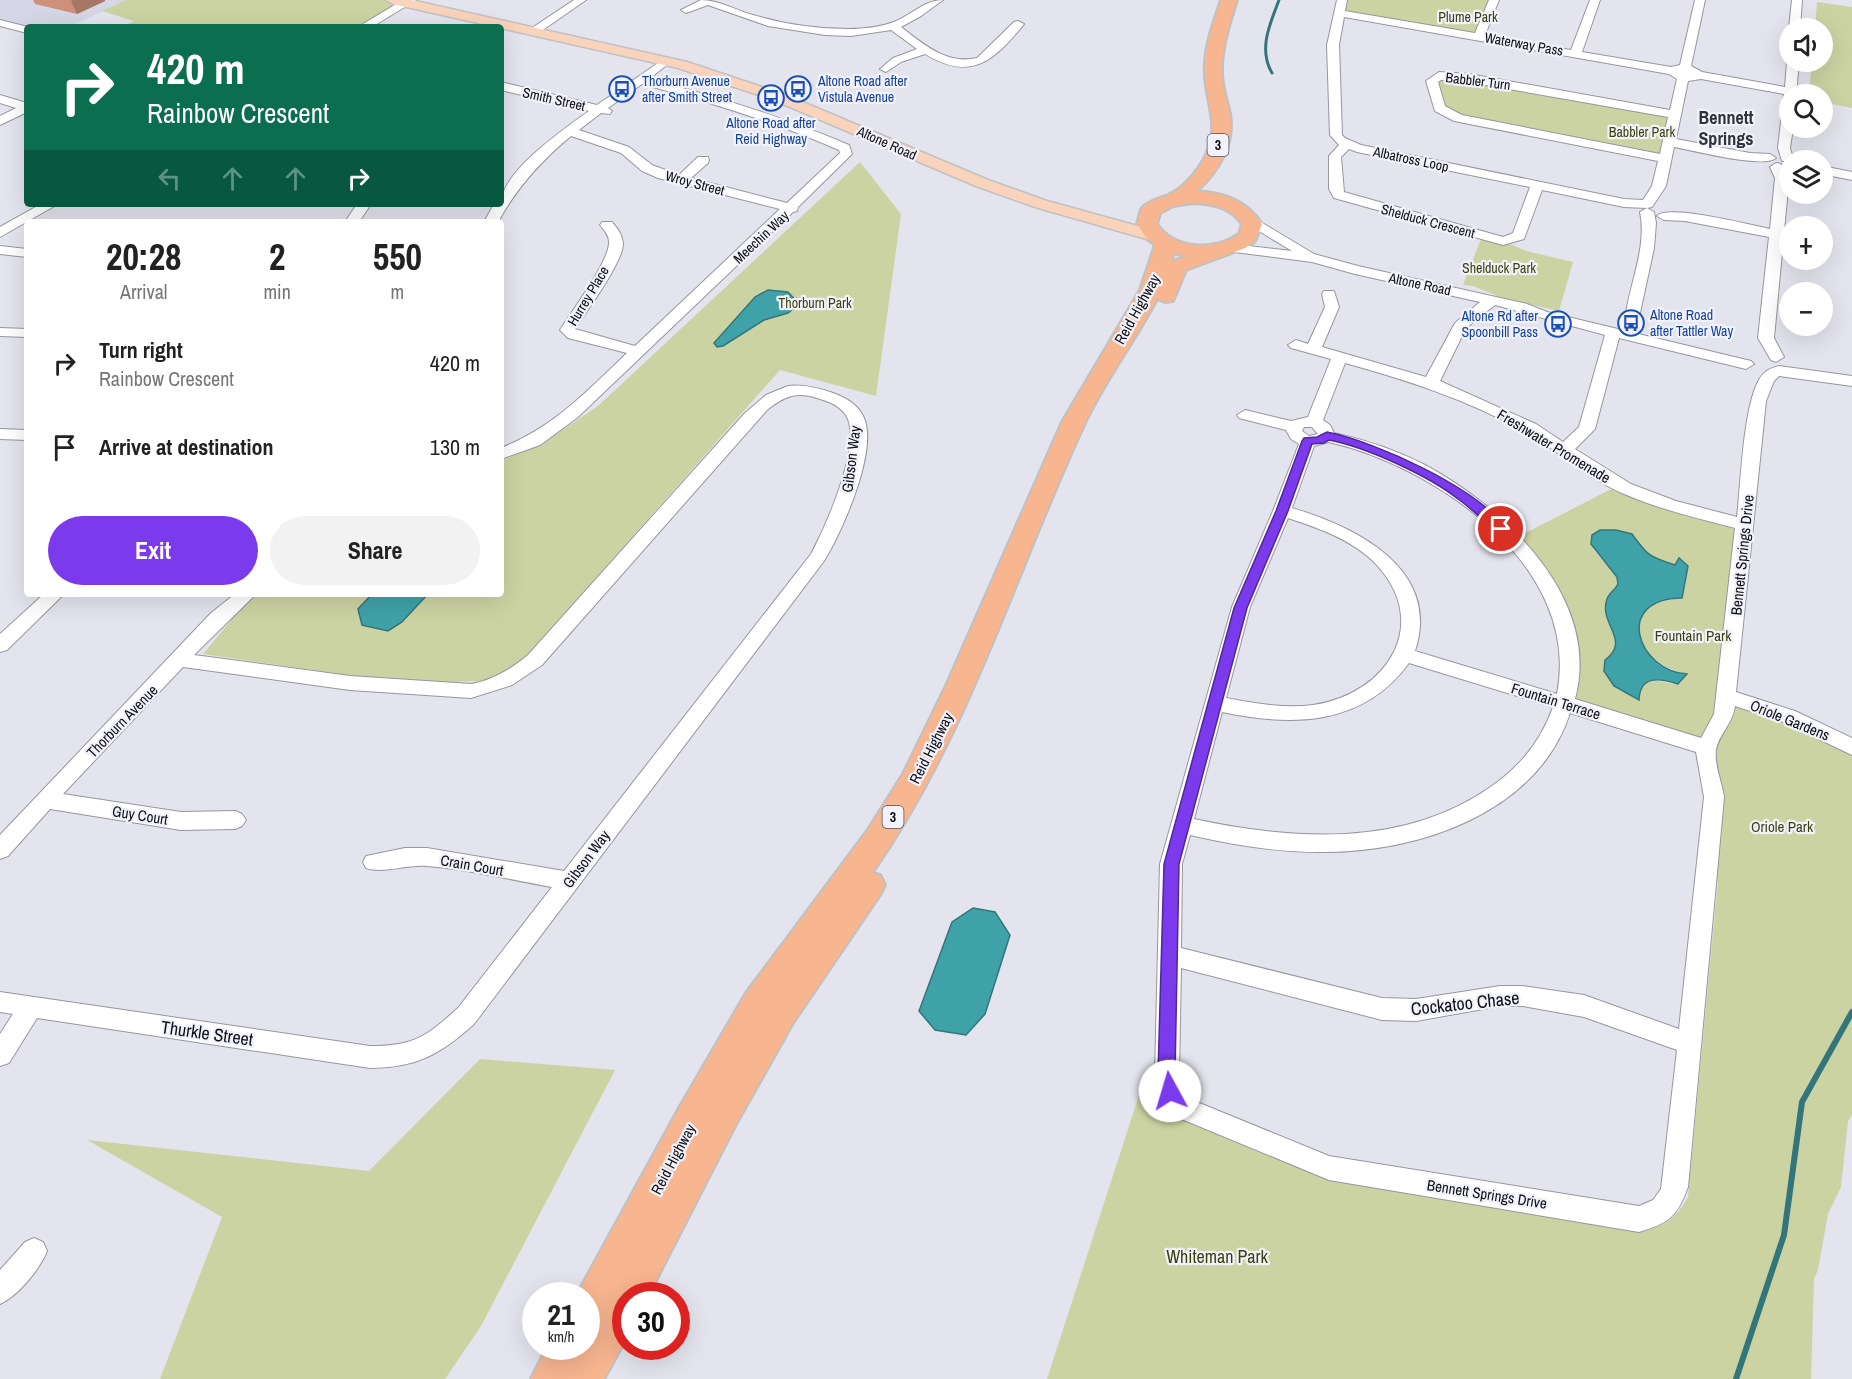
<!DOCTYPE html>
<meta charset="utf-8">
<style>
body{margin:0;font-family:"Archivo Narrow",sans-serif;background:#f2f2f2;color:#222;height:100vh;display:flex;flex-direction:column;font-size:22px;white-space:nowrap}
*{box-sizing:border-box;margin:0}
p{font-size:20px;color:#767676}
.icon{flex:none;width:33px;height:33px;fill:none;stroke:currentColor;stroke-width:2;stroke-linecap:round;stroke-linejoin:round}
.map{position:relative;flex:1;overflow:hidden}
.drawer{position:absolute;left:24px;top:219px;width:480px;height:378px;display:flex;flex-direction:column;background:#fff;border-radius:6px;box-shadow:0 6px 24px #0002}
.drawer>*{flex:none}
.top-card{position:absolute;left:24px;top:24px;width:480px;height:183px;border-radius:6px;box-shadow:0 6px 24px #0002;background:#0b6e4f;color:#fff;overflow:hidden}
.controls{position:absolute;left:1779px;top:18px;display:grid;gap:12px}
.controls a{display:grid;place-items:center;width:54px;height:54px;border-radius:50%;background:#fff;box-shadow:0 6px 24px #0002;font-size:30px}
.speed{position:absolute;left:522px;top:1282px;display:flex;gap:12px;font-size:30px;font-weight:700;text-align:center}
.speed>*{display:grid;place-content:center;width:78px;height:78px;border-radius:50%;background:#fff;box-shadow:0 6px 24px #0002;line-height:1}
.speed small{font-size:15px;font-weight:400}
.speed .limit{border:9px solid #d22;background:#fff;color:#111}
.pin{position:absolute;display:grid;place-items:center;width:51px;height:51px;color:#fff;margin:-26px;border:3px solid #fff;border-radius:50%;box-shadow:0 2px 6px #0007}
.me{position:absolute;width:66px;margin:-33px;rotate:354deg;stroke-linejoin:round;filter:drop-shadow(0 0 4px #0008)}
.turn{display:flex;align-items:center;gap:21px;height:126px;padding:0 24px;font-size:27px}
.turn .icon{width:78px;height:78px;stroke-width:2.5}
.turn b{display:block;font-size:42px;line-height:51px}
.lanes{display:flex;align-items:center;height:57px;padding:0 24px;background:#0003;justify-content:center;gap:30px;direction:ltr}
.lanes .off{opacity:.35}
.eta{display:flex;justify-content:space-evenly;align-items:center;height:102px;text-align:center}
.eta b{font-size:36px;font-weight:800;line-height:42px}
.button{display:flex;gap:12px;margin-top:auto;padding:12px 24px}
.button a{flex:1;height:69px;border-radius:36px;background:#7c3aed;color:#fff;font-size:24px;font-weight:800;line-height:69px;text-align:center}
.button a+a{background:#f2f2f2;color:#222}
ul{padding:0;list-style:none}
li{display:flex;align-items:center;gap:18px;height:84px;padding:0 24px}
li div{flex:1}
li b{display:block;font-size:22px}
li em{font-style:normal}
.map>svg:first-child{display:block}
.built{fill:#d5d7e7}
.green{fill:#ccd3a2;fill-rule:evenodd}
.water{fill:#40a2a9;stroke:#32767c;stroke-width:1.5}
.lines{fill:none;stroke-linecap:round;stroke-linejoin:round}
.stream-far1{stroke:#32767c;stroke-width:3}
.stream{stroke:#32767c;stroke-width:6}
.minor-casing{stroke:#96969f;stroke-width:2}
.major-casing{stroke:#c1c1c2;stroke-width:3}
.highway-casing{stroke:#c1c1c2;stroke-width:4}
.minor{fill:#fff;fill-rule:evenodd}
.major{fill:#fad3bc;fill-rule:evenodd}
.highway{fill:#f7b590;fill-rule:evenodd}
.wall{fill:#cd917b}
.shaded-wall{fill:#a77664}
.route{fill:#7c3aed;stroke:#51269a;stroke-width:1.5}
.labels{text-anchor:middle;dominant-baseline:central;stroke-width:4.5;stroke-linejoin:round;paint-order:stroke}
.far-park-label{font-size:14px;fill:#3d420d;stroke:#f1f2fb}
.far-street-label{font-size:14px;fill:#101013;stroke:#f1f2fb}
.far-transit-label{font-size:14px;fill:#164399;stroke:#f1f2fb;text-anchor:start}
.shield{fill:#f1f2fb;stroke:#545459;stroke-width:1.5}
.shield-label{font-size:14px;font-weight:bold;fill:#101013}
.street-label{font-size:15px;fill:#101013;stroke:#f1f2fb}
.park-label{font-size:15px;fill:#3d420d;stroke:#f1f2fb}
.far-district-label{font-size:18px;font-weight:bold;fill:#313239;stroke:#f1f2fb}
.near-street-label{font-size:18px;fill:#101013;stroke:#f1f2fb}
.near-park-label{font-size:18px;fill:#3d420d;stroke:#f1f2fb}
</style>
<div class="map">
<svg width="1852" height="1379" viewBox="0 0 1852 1379">
<rect width="100%" height="100%" fill="#e3e4ed"/>
<path class="built" d="M0,0H126L69,27H27L0,23Z"/>
<path class="green" d="M126,0H393L406,3L364,27H122L134,21L102,11Z
M1342,0H1494L1479,36L1339,13Z
M1817,2L1852,7V108L1823,102L1822,94H1809L1812,62H1822V28H1815Z
M1439,76L1675,115L1665,159L1446,113L1432,81Z
M860,162L901,214L876,396L780,370L518,666L484,681L452,682L354,676L203,654L253,594H501V461L546,441L598,406Z
M1482,236L1503,241L1526,251L1573,262L1559,311L1500,297L1473,286L1463,285Z
M1619,485L1745,525L1726,695L1852,747V1115L1848,1121L1841,1187L1828,1214L1818,1270L1814,1279L1811,1379H1047L1140,1092L1188,1110L1308,1161L1639,1219L1658,1226C1673,1220 1680,1211 1688,1197L1718,881L1706,876V747L1564,703L1566,629L1512,540ZM1609,530L1632,534C1643,551 1654,561 1675,565L1679,559L1682,598C1613,604 1635,663 1686,674L1682,677L1681,683C1663,687 1641,667 1638,700L1614,686L1604,671L1605,660C1632,640 1597,624 1607,599C1609,593 1615,590 1618,584L1617,577L1593,549Z
M480,1059L615,1070L481,1326L445,1379H160L222,1217L87,1140L369,1171Z"/>
<path class="water" d="M768,290L788,292L799,304L788,313L764,320L723,346L717,347L714,343L755,297Z
M1600,530H1616L1632,534C1646,553 1647,556 1672,564L1675,565L1679,558L1688,566L1682,598C1612,599 1638,671 1687,674L1678,684C1659,678 1640,675 1639,700L1614,686L1604,671L1605,660C1632,640 1598,624 1607,599C1609,593 1615,590 1618,584L1617,577L1591,544L1592,535Z
M372,594H428L402,622L388,631L362,625L358,609Z
M973,908L995,912L1010,935L985,1014L966,1035L935,1030L919,1011L952,922Z"/>
<g class="lines">
<path class="stream-far1" d="M1272,73C1258,49 1270,24 1279,0"/>
<path class="stream" d="M1736,1379L1784,1235L1802,1102L1852,1012"/>
<g class="minor-casing">
<path id="minor" d="M403,0H416L372,27H358Z
M574,0H586L537,34H529V30Z
M701,0C719,0 735,10 753,15C784,24 816,29 849,29C864,29 880,27 894,22C912,15 924,0 943,0L921,16L901,27C923,44 947,65 977,58L1014,22L1018,21L1024,24C994,61 971,82 925,54L901,62L886,72L880,69L893,58L917,49L891,30L851,36L825,35L768,26L708,5L686,13L681,10Z
M1337,0H1347L1345,11L1475,33L1489,0H1499L1485,35L1571,50L1590,0H1600L1582,52L1671,67L1680,65L1695,0H1705L1691,66L1702,72L1785,87L1787,62L1790,59V62H1799L1796,94H1790V128H1793L1790,148L1793,158L1790,161H1782L1778,148L1784,94L1701,79L1688,81L1676,139L1750,153L1770,154L1776,158C1764,169 1692,150 1674,147L1666,186L1652,207L1647,208L1654,212L1656,223L1654,248L1640,313L1638,316H1628L1626,313C1631,280 1647,246 1640,212L1647,208L1624,207L1542,190L1524,239L1503,245L1334,198L1329,189V156L1339,145L1330,135L1327,45ZM1344,17L1669,74L1677,79L1670,110L1469,74L1439,72L1426,81L1435,111L1454,121L1658,161L1652,186L1643,200L1624,199L1361,145L1345,138L1342,135L1339,45ZM1441,80L1469,82L1668,117L1660,154L1462,115L1445,106L1438,82ZM1349,149L1357,152L1530,187L1513,233L1503,237L1344,192L1341,157Z
M1792,0H1802L1800,28H1789Z
M0,20L28,27L27,33L0,26Z
M664,59L668,60V64L649,79C718,97 784,117 849,145L852,154L798,207L797,211L793,212L578,417L540,445L501,459V448C554,427 586,392 627,353L568,338L560,330C571,313 610,260 609,242C609,235 604,230 600,225L602,222H612C617,228 622,234 623,243C624,261 586,312 575,329L635,346L780,209L658,178L642,171L621,153L571,136C541,161 517,187 498,222H484L494,204H501C501,172 564,129 589,111L501,90V82L597,105ZM642,84C710,102 775,122 839,150L840,153L787,203L691,178L708,163L709,160L708,157H698L679,175L652,165L629,147L579,130L601,113L610,114L612,111L608,108Z
M0,95L27,103V112L0,125V116L16,108L0,103Z
M1776,163L1781,164L1789,178L1774,338L1784,357L1776,362L1771,360L1758,338L1769,237L1685,221L1664,220L1657,216C1669,204 1750,225 1770,229L1775,178L1770,167Z
M1822,166L1852,172V180L1822,174Z
M41,204H58L0,237V227Z
M357,204H371L359,222H345Z
M1249,215L1314,254L1358,266L1527,304L1547,312L1751,361L1754,364L1746,369L1619,338L1595,429L1575,449L1631,484L1676,501L1737,517C1741,483 1743,405 1760,378C1764,371 1771,368 1779,366L1852,376V386L1779,376L1774,381L1766,401L1736,692L1795,711L1852,738V755L1781,721L1735,706C1733,723 1719,734 1716,750C1714,765 1722,782 1724,797L1688,1187C1677,1217 1669,1223 1639,1232L1329,1180L1179,1118C1164,1108 1158,1092 1155,1074L1160,864L1232,607L1273,511L1299,444L1291,439L1286,430L1239,418L1237,415L1245,410L1291,421L1308,417L1331,359L1291,348L1288,345L1296,340L1308,344L1325,307L1322,294L1324,291H1334L1339,307L1322,347L1426,377L1455,323L1480,302L1355,274L1312,262L1227,251L1225,248L1227,245L1232,244L1292,251L1244,222L1242,219ZM1495,305L1605,335L1579,427L1563,442L1536,424L1440,381L1466,328ZM1345,363C1407,380 1468,400 1525,432C1556,449 1589,479 1622,493C1658,509 1697,518 1735,528L1714,714L1701,738L1575,699C1602,599 1505,508 1425,465C1396,450 1366,440 1334,433L1330,425L1323,420ZM1304,427H1312L1318,434L1309,436L1302,431ZM1329,442C1437,467 1582,567 1557,694L1415,651C1442,569 1356,527 1292,508L1314,446ZM1288,518C1318,528 1350,539 1373,561C1434,622 1388,694 1313,705C1284,709 1254,703 1226,698L1250,607ZM1409,663L1553,707C1541,741 1519,768 1489,788C1402,848 1292,840 1194,819L1222,712C1293,727 1363,726 1409,663ZM1570,713L1696,752L1704,797L1679,1029L1584,995L1523,986H1500L1416,999L1382,998L1181,948L1182,864L1190,835C1233,845 1276,852 1320,852C1417,853 1537,814 1570,713ZM1181,968L1382,1020L1416,1021L1500,1006H1523L1584,1017L1677,1050L1661,1189L1653,1200L1639,1206L1329,1156L1197,1102L1184,1091L1179,1074Z
M0,246L27,249V257L0,254Z
M0,328L27,329V337L0,336Z
M788,386C803,384 818,388 833,393C846,398 858,404 864,418C878,451 842,532 824,561L474,1024C441,1054 416,1068 370,1068L37,1018L9,1063L0,1066V1034L13,1014L0,1012V992L370,1046C414,1046 426,1037 458,1008L552,887C511,880 468,869 427,866C407,864 384,874 366,868L363,862L366,856L405,848H427L564,871L811,554C825,528 865,440 845,414C839,405 827,401 817,398C796,391 783,397 767,410L542,665L512,685L471,698L350,690L183,667L63,794L181,812L235,811L242,814L246,820L242,826L235,829L181,830L50,809L8,856L0,859V835L211,613L235,594H256L194,655L350,676L471,684C493,680 511,669 528,655L745,413L766,395Z
M0,429L27,430V440L0,439Z
M44,594H64L7,650L0,652V634Z
M34,1238L43,1242L47,1251C40,1269 18,1296 0,1304V1270L25,1242Z"/>
</g>
<g class="major-casing">
<path id="major" d="M386,0H411L687,62L786,95L988,180L1047,201L1163,233L1165,237L1163,241L1157,242L1035,207L976,186L776,101L678,68L393,4Z"/>
</g>
<g class="highway-casing">
<path id="highway" d="M1221,0H1237C1230,23 1221,48 1222,73C1222,87 1227,100 1230,114C1235,144 1219,171 1197,191C1224,193 1246,200 1262,224L1255,241L1245,248L1186,270L1173,301L1165,302L1157,299C1135,341 1106,379 1086,421C1015,572 969,735 872,873L880,875L885,885L880,895L793,1023L735,1126L648,1296H626V1339L604,1379H531L547,1347H586V1296H576L679,1108L746,993L867,831L903,774L945,688L1062,422L1140,290L1155,245L1147,239L1137,224C1139,219 1139,211 1143,207C1149,201 1160,198 1168,195C1185,188 1203,165 1209,148C1218,123 1206,101 1205,76C1203,50 1213,24 1221,0ZM1193,203C1212,204 1231,207 1242,224L1239,234C1215,251 1174,250 1157,224L1160,213L1173,206ZM1174,253L1186,256L1171,262Z"/>
</g>
<use href="#minor" class="minor"/>
<use href="#major" class="major"/>
<use href="#highway" class="highway"/>
</g>
<path class="wall" d="M33,0H105V1L77,14L35,4Z"/>
<path class="shaded-wall" d="M73,0H105V1L77,14L71,1Z"/>
<path class="route" d="M1327,432C1377,442 1477,488 1507,529L1501,533L1497,532C1484,521 1472,509 1458,499C1429,476 1366,447 1329,440L1324,443L1312,444L1288,511L1247,608L1179,864L1175,1074L1179,1091L1176,1097L1170,1099L1164,1097L1158,1074L1164,864L1234,608L1276,511L1302,441L1304,438L1317,437Z"/>
<defs>
<g id="bus-ring" transform="scale(1.35)"><circle r="9.5" fill="#f1f2fb" stroke="#1a4fb4" stroke-width="1.5"/><path d="M-5-6H5V4H4V6H2V4H-2V6H-4V4H-5ZM-3.5-4V0h7V-4ZM-3.5 1.2v1.5H-2V1.2ZM2 1.2v1.5H3.5V1.2Z" fill="#1a4fb4"/></g>
</defs>
<g fill-rule="evenodd">
<use href="#bus-ring" x="622" y="89"/>
<use href="#bus-ring" x="798" y="89"/>
<use href="#bus-ring" x="771" y="98"/>
<use href="#bus-ring" x="1631" y="323"/>
<use href="#bus-ring" x="1558" y="324"/>
</g>
<g class="labels">
<g class="far-park-label">
<text x="1468" y="17">Plume Park</text>
<text x="1642" y="132">Babbler Park</text>
<text x="1499" y="268">Shelduck Park</text>
<text x="815" y="303">Thorburn Park</text>
</g>
<g class="far-street-label">
<text transform="translate(1524 44) rotate(10)">Waterway Pass</text>
<text transform="translate(1478 81) rotate(7)">Babbler Turn</text>
<text transform="translate(554 99) rotate(13)">Smith Street</text>
<text transform="translate(887 143) rotate(24)">Altone Road</text>
<text transform="translate(1411 159) rotate(12)">Albatross Loop</text>
<text transform="translate(695 183) rotate(15)">Wroy Street</text>
<text transform="translate(1428 221) rotate(15)">Shelduck Crescent</text>
<text transform="translate(761 237) rotate(-43)">Meechin Way</text>
<text transform="translate(1420 284) rotate(12)">Altone Road</text>
<text transform="translate(588 296) rotate(-59)">Hurrey Place</text>
</g>
<g class="far-transit-label">
<text x="642" y="81">Thorburn Avenue<tspan x="642" dy="16">after Smith Street</tspan></text>
<text x="818" y="81">Altone Road after<tspan x="818" dy="16">Vistula Avenue</tspan></text>
<text x="771" y="123" text-anchor="middle">Altone Road after<tspan x="771" dy="16">Reid Highway</tspan></text>
<text x="1650" y="315">Altone Road<tspan x="1650" dy="16">after Tattler Way</tspan></text>
<text x="1538" y="316" text-anchor="end">Altone Rd after<tspan x="1538" dy="16">Spoonbill Pass</tspan></text>
</g>
<g class="shield">
<rect x="1207.5" y="134" width="21" height="22" rx="4.5"/>
<rect x="882.5" y="806" width="21" height="22" rx="4.5"/>
</g>
<g class="shield-label">
<text x="1218" y="145">3</text>
<text x="893" y="817">3</text>
</g>
<g class="street-label">
<text transform="translate(1137 309) rotate(-61)">Reid Highway</text>
<text transform="translate(1554 446) rotate(31)">Freshwater Promenade</text>
<text transform="translate(851 459) rotate(-83)">Gibson Way</text>
<text transform="translate(1742 555) rotate(-84)">Bennett Springs Drive</text>
<text transform="translate(1556 701) rotate(17)">Fountain Terrace</text>
<text transform="translate(1790 720) rotate(22)">Oriole Gardens</text>
<text transform="translate(122 721) rotate(-46)">Thorburn Avenue</text>
<text transform="translate(931 748) rotate(-63)">Reid Highway</text>
<text transform="translate(140 815) rotate(9)">Guy Court</text>
<text transform="translate(586 859) rotate(-53)">Gibson Way</text>
<text transform="translate(472 865) rotate(10)">Crain Court</text>
<text transform="translate(673 1159) rotate(-62)">Reid Highway</text>
<text transform="translate(1487 1194) rotate(9)">Bennett Springs Drive</text>
</g>
<g class="park-label">
<text x="1693" y="635">Fountain Park</text>
<text x="1782" y="826">Oriole Park</text>
</g>
<g class="far-district-label">
<text x="1726" y="117">Bennett<tspan x="1726" dy="21">Springs</tspan></text>
</g>
<g class="near-street-label">
<text transform="translate(1465 1003) rotate(-6)">Cockatoo Chase</text>
<text transform="translate(207 1033) rotate(8)">Thurkle Street</text>
</g>
<g class="near-park-label">
<text x="1217" y="1256">Whiteman Park</text>
</g>
</g>
</svg>
<div class="controls">
<a><svg class="icon" aria-label="sound" viewBox="0 0 24 24"><path d="M4 9h4l5-4v14l-5-4H4zM17 9q2 3 0 6"/></svg></a>
<a><svg class="icon" aria-label="search" viewBox="0 0 24 24"><circle cx="10" cy="10" r="6"/><path d="M15 15l6 6"/></svg></a>
<a><svg class="icon" aria-label="layers" viewBox="0 0 24 24"><path d="M12 4l9 5-9 5-9-5zM3 14l9 5 9-5"/></svg></a>
<a>+</a>
<a>−</a>
</div>
<div class="speed"><div>21<small>km/h</small></div><div class="limit">30</div></div>
<div class="pin" style="left:1501px;top:529px;background:#d93025"><svg class="icon" aria-label="arrive" viewBox="0 0 24 24"><path d="M6 21V4h12l-3 4 3 4H6"/></svg></div>
<svg class="me" style="left:1170px;top:1091px" viewBox="-20 -20 40 40"><circle r="19" fill="#fff"/><path d="M0-13L10 11 0 6-10 11z" fill="#7c3aed"/></svg>
<div class="top-card">
<div class="turn"><svg class="icon" aria-label="right" viewBox="0 0 24 24"><path d="M7 20v-9h11M14 6l5 5-5 5"/></svg><div><b>420 m</b>Rainbow Crescent</div></div>
<div class="lanes"><svg class="icon off" aria-label="left" viewBox="0 0 24 24"><path d="M17 20v-9H6M10 6l-5 5 5 5"/></svg><svg class="icon off" aria-label="ahead" viewBox="0 0 24 24"><path d="M12 20V5M6 11l6-6 6 6"/></svg><svg class="icon off" aria-label="ahead" viewBox="0 0 24 24"><path d="M12 20V5M6 11l6-6 6 6"/></svg><svg class="icon" aria-label="right" viewBox="0 0 24 24"><path d="M7 20v-9h11M14 6l5 5-5 5"/></svg></div>
</div>
<section class="drawer">
<div class="eta">
<div><b>20:28</b><p>Arrival</p></div>
<div><b>2</b><p>min</p></div>
<div><b>550</b><p>m</p></div>
</div>
<ul>
<li><svg class="icon" aria-label="right" viewBox="0 0 24 24"><path d="M7 20v-9h11M14 6l5 5-5 5"/></svg><div><b>Turn right</b><p>Rainbow Crescent</p></div><em>420 m</em></li>
<li><svg class="icon" aria-label="arrive" viewBox="0 0 24 24"><path d="M6 21V4h12l-3 4 3 4H6"/></svg><div><b>Arrive at destination</b></div><em>130 m</em></li>
</ul>
<div class="button"><a>Exit</a><a>Share</a></div>
</section>
</div>
